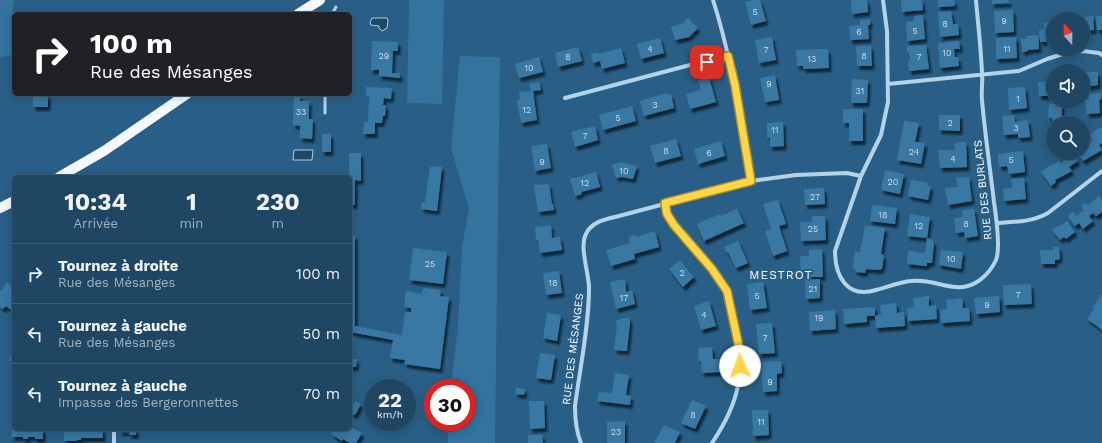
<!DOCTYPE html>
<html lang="fr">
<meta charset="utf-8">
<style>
body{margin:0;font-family:"Work Sans",sans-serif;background:#274e6a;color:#f1f3f6;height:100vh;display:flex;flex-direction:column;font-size:15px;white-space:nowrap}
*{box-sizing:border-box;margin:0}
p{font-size:13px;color:#a1b2bf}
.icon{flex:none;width:22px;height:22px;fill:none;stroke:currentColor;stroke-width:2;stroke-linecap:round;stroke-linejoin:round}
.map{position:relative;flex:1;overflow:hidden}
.details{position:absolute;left:12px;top:175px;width:340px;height:256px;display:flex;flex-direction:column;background:#1f4764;border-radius:6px;box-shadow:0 2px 10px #0003,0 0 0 1px #3c5f78}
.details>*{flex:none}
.banner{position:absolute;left:12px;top:12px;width:340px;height:84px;border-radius:6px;box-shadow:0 2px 10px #0003,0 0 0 1px #3c5f78;background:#202124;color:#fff;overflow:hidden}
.needle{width:26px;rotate:339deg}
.fabs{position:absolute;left:1046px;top:12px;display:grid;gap:8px}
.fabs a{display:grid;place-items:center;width:44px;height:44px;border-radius:50%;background:#1f4764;box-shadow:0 2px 10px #0003,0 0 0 1px #3c5f78;font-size:20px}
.speed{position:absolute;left:364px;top:379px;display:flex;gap:8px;font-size:20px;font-weight:700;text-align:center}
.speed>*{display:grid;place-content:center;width:52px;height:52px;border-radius:50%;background:#1f4764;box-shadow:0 2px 10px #0003,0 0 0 1px #3c5f78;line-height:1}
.speed small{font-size:10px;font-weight:400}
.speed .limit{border:6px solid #d22;background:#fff;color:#111}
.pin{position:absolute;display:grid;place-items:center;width:34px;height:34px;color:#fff;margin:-17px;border-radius:8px;box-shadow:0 2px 6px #0006}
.me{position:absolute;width:44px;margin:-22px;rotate:357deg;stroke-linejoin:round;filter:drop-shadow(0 0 3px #0008)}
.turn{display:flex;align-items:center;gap:14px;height:84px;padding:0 12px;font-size:18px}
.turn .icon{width:52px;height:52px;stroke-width:2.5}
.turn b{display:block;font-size:28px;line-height:34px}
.eta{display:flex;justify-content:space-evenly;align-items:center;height:68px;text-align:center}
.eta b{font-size:24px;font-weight:700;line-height:28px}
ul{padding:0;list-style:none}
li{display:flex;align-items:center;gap:12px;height:60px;padding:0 12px;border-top:1px solid #3c5f78}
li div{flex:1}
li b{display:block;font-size:15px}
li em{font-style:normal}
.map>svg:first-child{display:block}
.green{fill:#33739e}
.water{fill:#1d4867;stroke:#a9d0e8}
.building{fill:#3978a3;filter:url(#shadow)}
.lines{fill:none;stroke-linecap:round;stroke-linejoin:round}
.lane{stroke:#b4d3e8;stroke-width:3}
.street{stroke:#b4d3e8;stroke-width:4}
.primary{stroke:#f6fafe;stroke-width:10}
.route-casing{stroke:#a68a30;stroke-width:10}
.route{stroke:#ffd54a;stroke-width:7}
.labels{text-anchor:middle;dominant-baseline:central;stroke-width:4;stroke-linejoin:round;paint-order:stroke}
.number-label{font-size:9px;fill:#cedde8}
.street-label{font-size:11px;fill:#fff;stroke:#295f86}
.neighbourhood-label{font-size:12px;letter-spacing:1px;fill:#fff;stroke:#295f86}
</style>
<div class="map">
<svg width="1102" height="443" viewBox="0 0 1102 443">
<defs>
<filter id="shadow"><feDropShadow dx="2.5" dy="4" stdDeviation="1" flood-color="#0009"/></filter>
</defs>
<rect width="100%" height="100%" fill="#295f86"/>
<path class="green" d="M0,0H14L12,11L16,14H14V54L0,58Z
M409,0H444L442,104L407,103Z
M460,56L500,57L495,443H448V422H467V388H451L458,326L462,247L469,209L451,148Z"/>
<path class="water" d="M372,18H387L388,21L387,28L382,31L379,28V26L371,25L370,22Z
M294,150H313L312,160H293Z"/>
<path class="building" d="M754,0H760L766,21L751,25L745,2Z
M851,0H867L868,12L852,14Z
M901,0H922L923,10L902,12Z
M938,0H954L955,6L938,7Z
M992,0H1009V3L992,4Z
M1013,10L1014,32L995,33L994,11Z
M951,11L953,24H958L959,35L940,37L938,12Z
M923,15L925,39L907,41L906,22L914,21V16Z
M1093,16L1094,30L1083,31V19H1081V17Z
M1096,16H1102V30H1097Z
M688,18L698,28L689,37L675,40L671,27L682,24Z
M870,19V25H868L869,39L850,40L849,26L860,25V20Z
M1053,22V36L1046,37V42H1040L1039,30L1044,29V23Z
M1038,35L1039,49L1028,50V51L1022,52L1021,39H1027L1026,36Z
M772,37L776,60L759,63L755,40Z
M1016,37L1017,58L996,59V38Z
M660,38L664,53L641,59L637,44Z
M372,41L398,42V51H393L392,73H400V78L379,76V70H371Z
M959,41L960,49H954L955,57H958L959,66L940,68L938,43Z
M926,45L929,69L909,71L908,62L910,61L909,52L907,53V46Z
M856,46H871L872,66H857Z
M578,47L582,61L558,67L555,53Z
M621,48L625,63L602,69L600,61L593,63L591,54L598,52V54Z
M821,49H828L829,68L803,69V66H797L796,50Z
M539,57L543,72L519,78L515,64Z
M1090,72H1098V85L1084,87L1083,73Z
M775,75L779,100L765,102L760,78Z
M709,77L716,102L690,109L686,94L701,90L698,80Z
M852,79L868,80L867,103H851Z
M539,82L541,90L533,91L537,120L521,123L517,100L520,99L519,92L531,91L529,84Z
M1038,82H1053V96H1039Z
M366,87L392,88L391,99L384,98L383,105H386L385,116H383L382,123H375V134H363L364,122H368L369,97L366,96Z
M1025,87L1027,108L1009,110L1008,88Z
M666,93L667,95L671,94L674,108L644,116L640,101Z
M1101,93V99L1099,100L1100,113L1087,114L1085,100H1089V94Z
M33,94H48V107H33Z
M294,95H300V101H309V119H313L312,139L300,138V126L293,125Z
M1062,103V117H1065V123H1053L1052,118H1048L1049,104Z
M632,106L636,121L603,130L599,115Z
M843,109H863V141H849V123H843Z
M939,115H960V131L939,130Z
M1014,115L1015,122L1028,120L1030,137L1018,138V134L1004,135L1002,116Z
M904,121L919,123L915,142L925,143L921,164L897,160Z
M783,122L784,146L770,147V137L767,138V123Z
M595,126L598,140L575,147L571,132Z
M1100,127L1102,130V143L1099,145L1102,150L1083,161L1077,153H1083V144L1084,143L1086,146L1093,140L1090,135Z
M322,134H331V152H322Z
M676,139L681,156L655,163L650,146Z
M721,141L725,156L698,164L694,149Z
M966,142L967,167L940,168L938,150H955L954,143Z
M547,144L551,168L535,171L531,146Z
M1023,151L1025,172L1009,174L1007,166L999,167L998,154Z
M349,153H361V181L355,180V205H350Z
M1064,153H1073L1078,161L1069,167L1072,171L1055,180L1056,182L1051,186L1041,172L1052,164L1053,165L1059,161L1060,164L1064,161L1060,156Z
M621,162L637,166L633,179L622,177L616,178L612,165Z
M433,166L442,167L437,211L421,209L422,202H425L430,167H433Z
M885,170L904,174L900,194L881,190Z
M596,172L600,187L581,192L582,194L575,196L570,179Z
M969,177L972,201L948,205L945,188L958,187L956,178Z
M1024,178L1026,199L1004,201L1003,189L1012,188L1011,179Z
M911,180L928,183L927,186H931L928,200L908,196Z
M549,184L552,204H553L554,210L538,212L534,185Z
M824,188L825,204L805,205L804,189Z
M1099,196L1102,200V212L1096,216L1093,213L1089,216L1093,221L1083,229L1079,223L1075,226L1068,216L1073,212L1076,216L1084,210L1081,206L1086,203L1088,205Z
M778,200L786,224L779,226L787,251L773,256L765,231L771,229L763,204Z
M872,205L897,208L895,224L870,221Z
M737,209L744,223L704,241L697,224L720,214L721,216Z
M974,209L978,236L965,238L964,232L956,233L954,218L963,217L962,210Z
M910,214L930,217L927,238L907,236Z
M812,216H825L826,240L801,241L800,222H812Z
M1067,221L1075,232L1066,239L1064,237L1060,240L1052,230L1057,226L1058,227Z
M551,225L552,238L560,237L562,250L540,253L538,239L536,240L535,227Z
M865,225L885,228L881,254L884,255L882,269L878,270L866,269L865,273L856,272L853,267L855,251L860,252Z
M655,231L659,247L634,254L635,259L611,266L606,250L630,243L629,237L635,235L636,237Z
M350,235H355V326L402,335L405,312H411V308L404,307L406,291L422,294L423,288L441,290L440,296L449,297L440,369L404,364L405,360L390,358L393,340L350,332Z
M927,238L931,239L934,243L932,263H927V266L907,264L908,251L925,253Z
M738,241L748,263L736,268L728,252L727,253L724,247Z
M1053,247H1059L1060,259L1055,260V264H1041L1040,250H1054Z
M413,248L447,252L443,284L409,280Z
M822,249L823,277H809V272H801L800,256H809V250Z
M941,250L963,252L961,269L939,265Z
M680,260L694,277L683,287L669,269Z
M559,271L562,293L546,295L543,273Z
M625,279L626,292L632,290L635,304L616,309L610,282Z
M820,279V298L806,299L805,280Z
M7,282L14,288V310L12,308L11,310L6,306L3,309L0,307V292Z
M763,282L767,308L750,310L747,284Z
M1031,284L1032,304L1004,305L1003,285Z
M1102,294V330L1087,319L1094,309L1092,308Z
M929,296V306L936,305L937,319L908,321L907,308L914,307L913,298Z
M999,296L1000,312L976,314L974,298Z
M962,298L963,308H969L970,321L941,323L940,310L947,309L946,300Z
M709,301L716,326L701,330L694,306Z
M896,303L897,313L904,312L905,326L876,328L875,316H867V322L844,324L843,309L875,307V316L881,314L880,305Z
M835,310L836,329L810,331L809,312Z
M547,313L561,315L557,341L543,338Z
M629,317L630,323L627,351L614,350L617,326L615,321Z
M772,323L775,353L759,354L756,324Z
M712,347L713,359H719L720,372L702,373L701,361H699L698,348Z
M540,353L555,355L551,380L536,378Z
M14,355V371L12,372L9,356Z
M350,359H357L356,367H350Z
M781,361L782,373L777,374V391L763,392L761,362Z
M615,373L629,375L626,395L631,396L630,405L597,401L599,392L612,393Z
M516,388L525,389L524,395L515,394Z
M692,400L706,406L695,429L681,423Z
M355,401L361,404L355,415L350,413V410Z
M529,401H544L545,428L530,429Z
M752,410H768L769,435L753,436Z
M12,420H14V429H43V439H35V437H28V439H23V437H12Z
M625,421V443H607V422Z
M664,425L680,432L675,443H654Z
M350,427L362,433L356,443H350L343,439L342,441L331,434L334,429H350Z
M64,429H103V438H81V440H77V441H64Z
M120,429H136V435H129L130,432H120Z
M528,435H542L543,443H528Z"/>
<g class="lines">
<path class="lane" d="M332,14L336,7
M325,113V94"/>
<path class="street" d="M713,0C732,59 740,120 751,181
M883,0L887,31L888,102L881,135L861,176L835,251C835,276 847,299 876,290C888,287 899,282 911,281C928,279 941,286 956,287C974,289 989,275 996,260C1001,248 996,216 994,202C990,168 985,134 982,100C981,91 983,82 982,73C981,48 978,24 976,0
M888,84L1019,71L1047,59L1066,53L1083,51L1099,53L1102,55
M565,98L728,55
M665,203C671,230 696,248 712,269C717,275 725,284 728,292C731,301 732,312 734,322C745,372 741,400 712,443
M997,223C1015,222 1032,222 1048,213L1102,171
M114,443V429
M581,443C576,431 575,419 575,406C580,368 589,326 589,288C589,273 579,247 586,234C592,221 607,219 619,216L751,181L796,175L847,173L861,176"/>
<path class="primary" d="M298,14L320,0
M59,177L104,151L187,94
M0,208L14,201"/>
</g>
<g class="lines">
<g class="route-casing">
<path id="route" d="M707,62L728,56L735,85L751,181L665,203L667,214L674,225L712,269L727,291L738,342L740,366"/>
</g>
<use href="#route" class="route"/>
</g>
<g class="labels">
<g class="number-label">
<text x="755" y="12">5</text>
<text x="1004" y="21">9</text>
<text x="945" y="24">8</text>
<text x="915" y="31">5</text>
<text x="859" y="32">6</text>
<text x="650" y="49">4</text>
<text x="1007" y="49">11</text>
<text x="766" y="50">7</text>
<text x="947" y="53">10</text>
<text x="384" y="56">29</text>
<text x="864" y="56">8</text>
<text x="568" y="57">8</text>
<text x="919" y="57">7</text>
<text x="812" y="59">13</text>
<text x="529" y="68">10</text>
<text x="769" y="84">9</text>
<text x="860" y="91">31</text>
<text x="1018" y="99">1</text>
<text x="655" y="105">3</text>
<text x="527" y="110">12</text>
<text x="301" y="112">33</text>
<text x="618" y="118">5</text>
<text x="950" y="123">2</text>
<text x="1016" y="128">3</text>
<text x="775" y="130">11</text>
<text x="585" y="136">7</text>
<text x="666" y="151">8</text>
<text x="914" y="152">24</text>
<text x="709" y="153">6</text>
<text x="953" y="159">4</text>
<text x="1011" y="160">5</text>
<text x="542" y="162">9</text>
<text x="624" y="171">10</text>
<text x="893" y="182">20</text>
<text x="585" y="183">12</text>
<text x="815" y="197">27</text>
<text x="883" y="215">18</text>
<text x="966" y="224">8</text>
<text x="919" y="226">12</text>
<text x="813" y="229">25</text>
<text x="951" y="259">10</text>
<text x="430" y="264">25</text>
<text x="682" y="273">2</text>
<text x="553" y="283">18</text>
<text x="813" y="289">21</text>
<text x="1018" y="295">7</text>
<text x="757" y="296">5</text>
<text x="624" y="298">17</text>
<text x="987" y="305">9</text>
<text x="704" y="315">4</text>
<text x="819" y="318">19</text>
<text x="765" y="338">7</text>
<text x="770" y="382">9</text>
<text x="693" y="415">8</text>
<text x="761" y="422">11</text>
<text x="616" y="432">23</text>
</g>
<g class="street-label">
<text transform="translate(983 190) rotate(-96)">RUE DES BURLATS</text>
<text transform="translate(573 349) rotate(-83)">RUE DES MÉSANGES</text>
</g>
<g class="neighbourhood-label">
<text x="781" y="275">MESTROT</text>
</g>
</g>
</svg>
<div class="fabs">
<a><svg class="needle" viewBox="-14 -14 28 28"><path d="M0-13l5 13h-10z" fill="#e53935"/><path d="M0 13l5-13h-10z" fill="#a1b2bf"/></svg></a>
<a><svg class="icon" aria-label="sound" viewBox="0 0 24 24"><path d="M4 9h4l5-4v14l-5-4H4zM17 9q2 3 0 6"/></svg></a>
<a><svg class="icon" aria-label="search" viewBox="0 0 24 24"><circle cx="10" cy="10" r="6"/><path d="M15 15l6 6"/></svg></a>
</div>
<div class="speed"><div>22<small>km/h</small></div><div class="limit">30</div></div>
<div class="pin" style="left:707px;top:62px;background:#d93025"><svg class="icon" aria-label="arrive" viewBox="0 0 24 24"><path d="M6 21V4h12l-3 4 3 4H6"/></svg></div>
<svg class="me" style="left:740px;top:366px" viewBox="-20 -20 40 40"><circle r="19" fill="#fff"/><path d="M0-13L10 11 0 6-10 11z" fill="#ffd54a"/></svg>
<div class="banner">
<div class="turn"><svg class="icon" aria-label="right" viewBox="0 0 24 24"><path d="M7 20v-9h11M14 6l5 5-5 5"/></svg><div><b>100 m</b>Rue des Mésanges</div></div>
</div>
<section class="details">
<div class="eta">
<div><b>10:34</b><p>Arrivée</p></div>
<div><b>1</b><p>min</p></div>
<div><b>230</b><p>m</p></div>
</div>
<ul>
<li><svg class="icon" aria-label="right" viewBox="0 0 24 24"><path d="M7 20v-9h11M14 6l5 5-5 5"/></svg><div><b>Tournez à droite</b><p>Rue des Mésanges</p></div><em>100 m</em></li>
<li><svg class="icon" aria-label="left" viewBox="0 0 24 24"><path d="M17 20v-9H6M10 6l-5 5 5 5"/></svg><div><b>Tournez à gauche</b><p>Rue des Mésanges</p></div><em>50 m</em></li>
<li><svg class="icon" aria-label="left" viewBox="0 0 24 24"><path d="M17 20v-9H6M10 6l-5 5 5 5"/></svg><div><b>Tournez à gauche</b><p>Impasse des Bergeronnettes</p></div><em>70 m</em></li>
</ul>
</section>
</div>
